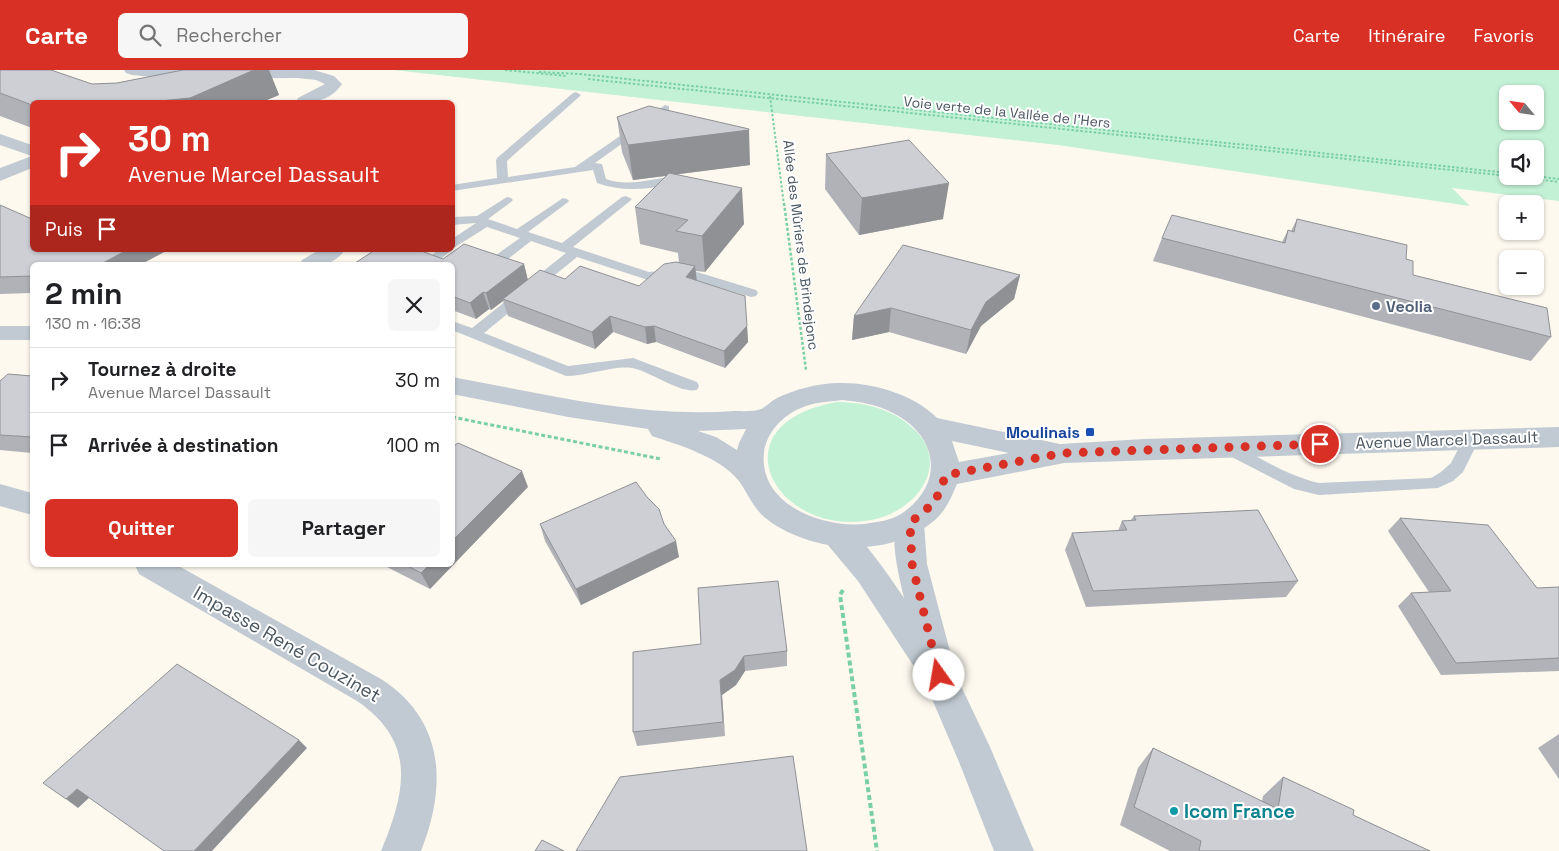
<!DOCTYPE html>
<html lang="fr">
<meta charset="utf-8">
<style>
body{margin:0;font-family:"Space Grotesk",sans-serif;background:#f6f6f6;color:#202124;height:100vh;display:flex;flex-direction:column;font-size:19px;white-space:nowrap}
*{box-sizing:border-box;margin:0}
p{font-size:16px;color:#757577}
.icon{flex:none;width:28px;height:28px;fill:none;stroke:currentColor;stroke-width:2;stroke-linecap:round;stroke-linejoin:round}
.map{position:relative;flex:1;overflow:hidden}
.panel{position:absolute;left:30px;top:192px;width:425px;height:305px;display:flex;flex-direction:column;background:#fff;border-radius:8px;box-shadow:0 1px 4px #0004}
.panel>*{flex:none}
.top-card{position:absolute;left:30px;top:30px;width:425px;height:152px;border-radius:8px;box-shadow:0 1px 4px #0004;background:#d93025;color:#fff;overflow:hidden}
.needle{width:32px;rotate:299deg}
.tools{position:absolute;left:1499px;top:15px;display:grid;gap:10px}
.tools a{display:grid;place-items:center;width:45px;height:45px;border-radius:8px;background:#fff;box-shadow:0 1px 4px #0004;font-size:25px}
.pin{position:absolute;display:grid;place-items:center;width:42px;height:42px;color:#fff;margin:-21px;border:2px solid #fff;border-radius:50%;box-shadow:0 1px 5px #0007}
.me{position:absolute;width:55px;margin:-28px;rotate:347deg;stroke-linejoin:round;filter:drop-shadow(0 0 4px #0008)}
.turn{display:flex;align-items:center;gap:18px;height:105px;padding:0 15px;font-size:22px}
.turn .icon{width:65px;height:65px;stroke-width:2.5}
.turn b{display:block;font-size:35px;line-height:42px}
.then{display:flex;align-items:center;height:48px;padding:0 15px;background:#0003;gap:10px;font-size:19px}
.round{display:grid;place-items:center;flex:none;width:52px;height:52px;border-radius:8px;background:#f6f6f6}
.head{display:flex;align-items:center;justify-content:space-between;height:85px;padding:0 15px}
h1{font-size:30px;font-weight:600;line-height:38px}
.cta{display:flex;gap:10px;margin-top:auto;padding:10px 15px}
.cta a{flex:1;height:58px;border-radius:8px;background:#d93025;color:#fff;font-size:20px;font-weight:600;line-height:58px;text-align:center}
.cta a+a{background:#f6f6f6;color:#202124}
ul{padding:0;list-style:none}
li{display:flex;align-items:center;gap:15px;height:65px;padding:0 15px;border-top:1px solid #e0e0e0}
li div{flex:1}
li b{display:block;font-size:19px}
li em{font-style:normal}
header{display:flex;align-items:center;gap:30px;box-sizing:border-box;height:70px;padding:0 25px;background:#d93025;color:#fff}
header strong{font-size:24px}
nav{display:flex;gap:28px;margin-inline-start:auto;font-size:18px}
.search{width:350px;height:45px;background:#f6f6f6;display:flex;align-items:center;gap:12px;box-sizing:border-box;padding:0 18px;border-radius:8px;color:#757577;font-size:19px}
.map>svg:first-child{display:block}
.commercial{fill:#fdf9ef;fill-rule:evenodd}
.green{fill:#c3f1d5;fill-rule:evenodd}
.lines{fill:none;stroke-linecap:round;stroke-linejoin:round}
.path-far3{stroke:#7ad0a6;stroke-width:2;stroke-dasharray:2.5 2;stroke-linecap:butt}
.path-far2{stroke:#7ad0a6;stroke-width:2.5;stroke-dasharray:3 2;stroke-linecap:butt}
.path-far1{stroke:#7ad0a6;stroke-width:3;stroke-dasharray:4 2.5;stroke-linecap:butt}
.path{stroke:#7ad0a6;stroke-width:4;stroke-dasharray:5 3;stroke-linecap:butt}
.service{fill:#c1cad2;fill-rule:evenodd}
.minor{fill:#c1cad2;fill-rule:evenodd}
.tertiary{fill:#c1cad2;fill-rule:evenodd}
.wall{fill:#b0b2b7}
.shaded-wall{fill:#909195}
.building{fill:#cdcfd5;stroke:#909195}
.route{stroke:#d93025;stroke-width:9;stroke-dasharray:0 16.2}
.service-dot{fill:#5c6f8a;stroke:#fff;stroke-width:2}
.transit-dot{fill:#1a4fb4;stroke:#fff;stroke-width:2}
.culture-dot{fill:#0f9aa8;stroke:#fff;stroke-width:2}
.labels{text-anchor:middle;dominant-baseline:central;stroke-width:4;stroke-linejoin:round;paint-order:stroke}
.far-street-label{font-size:14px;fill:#4a5661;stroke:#fff}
.service-label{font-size:16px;font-weight:bold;fill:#4e5e75;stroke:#fff;text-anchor:start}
.transit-label{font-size:16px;font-weight:bold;fill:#164399;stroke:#fff;text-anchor:end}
.street-label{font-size:16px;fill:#4a5661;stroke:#fff}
.near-street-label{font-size:19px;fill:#4a5661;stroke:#fff}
.near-culture-label{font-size:19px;font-weight:bold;fill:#0d838f;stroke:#fff;text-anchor:start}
</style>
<header>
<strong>Carte</strong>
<div class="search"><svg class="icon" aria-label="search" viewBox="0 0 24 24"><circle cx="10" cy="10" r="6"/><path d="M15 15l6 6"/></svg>Rechercher</div>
<nav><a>Carte</a><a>Itinéraire</a><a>Favoris</a></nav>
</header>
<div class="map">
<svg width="1559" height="781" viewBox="0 0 1559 781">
<rect width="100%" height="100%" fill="#f5f3f3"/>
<path class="commercial" d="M0,0H394L1058,75L1469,136L1452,118L1559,131V781H0ZM32,32H452V180H32ZM1508,134H1535V161H1508ZM1508,189H1535V216H1508ZM32,195H452V495H32Z"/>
<path class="green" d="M394,0H1559V131L1452,118L1470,136L1058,75ZM1508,24H1535V51H1508ZM1508,79H1535V106H1508Z
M837,332C866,332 896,340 917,362C950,398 914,440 876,449C777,472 711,354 837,332Z"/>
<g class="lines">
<path class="path-far3" d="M505,0L567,6
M539,2L580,4L1508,103
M588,9L1508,106
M770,26L784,135
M1510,106L1559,112
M1535,106L1559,109"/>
<path class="path-far2" d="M784,133L806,300"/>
<path class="path-far1" d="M452,347L661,389"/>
<path class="path" d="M843,520L840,525L877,781"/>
<path class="service" d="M576,22L581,25L579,27L507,91L508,107L575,97L665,35L669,36V40L595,93L602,94L606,109C631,118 653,107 677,107C681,107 681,107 684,110L682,112C654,119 624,123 597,113L593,100L452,121V115L497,108L496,90L497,88L573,23Z
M626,126L632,129L630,131L573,177L649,202L678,199L697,202L756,220L758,223L756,226L751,227L695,210L678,207L648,210L577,187L484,263L568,296L633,288L697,312L699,316L697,320C680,324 650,301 632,298C616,295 586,306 566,306L452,260V251L472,258L566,183L531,171L499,196H489L488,193L489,190L520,168L487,157L452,179V169L476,153L452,155V147L477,146L507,127L511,128L513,130L511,132L488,149L517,159L563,128L567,129L569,131L567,133L528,162L562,173L622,127Z
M438,180H452L436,193H428L426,190Z
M1471,364L1477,366L1479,370L1463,402L1453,411L1438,418L1319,425L1294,419L1220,381L1218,377L1220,373L1226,371L1232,373C1260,388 1288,406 1319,413L1431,408L1441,402L1451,393L1465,366Z"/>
<path class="minor" d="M124,0H314L334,6L342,14C330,31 316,32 296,32L298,28L325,14L316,10L298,8L173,9L132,5L126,3Z
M0,64L32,75V98L0,111V98L32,86L0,75Z
M319,180H345C333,197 317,195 299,195L302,190Z
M0,414L32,423V445L0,436Z
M909,442L919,445L924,453L927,494L952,589L950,593L990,677L1034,781H994L959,692L926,615L858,511L827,474L823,466L827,458C835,455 839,454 846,457C861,464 894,513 904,528C899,506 888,465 899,445Z
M135,495H177L381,609C445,650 447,716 421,781H381C406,721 417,672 357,631L139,504Z"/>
<path class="tertiary" d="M0,256H32V270H0Z
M452,307C546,324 639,348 735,341C742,341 754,342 761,339C766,337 771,331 777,328C795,319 822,312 843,313C874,313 915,325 937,348L1060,374L1144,369L1559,357V377L1064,393L957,414C952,426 946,440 936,449C892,489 814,484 768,450C753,439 749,425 739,411C720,387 679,375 652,366L648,359L568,347L452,324ZM842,330C859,332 877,334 893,343C939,366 945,415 901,444C890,451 876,452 864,454C821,458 758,434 764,382C767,362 782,346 801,338C814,332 828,332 842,330ZM746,359L739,373L737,380L716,367L698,361ZM952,371L1009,383L959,392Z"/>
</g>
<path class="wall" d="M0,0L92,14L117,13L183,0H269L279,25L262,32H32V58L0,46Z
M617,47L750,95L678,104L744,154L705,202L696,201V210L747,256L748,272L725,298L656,272L647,274L613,262L595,279L508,246L503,231L491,240L489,239L476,249L452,240V195L443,189L524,194L528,210L565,209L639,216L679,193L678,183L640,174L635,137L666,106L633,110L622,82Z
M826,84L943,149L859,165L825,119Z
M0,135L32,195V223L0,224Z
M1297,149L1406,189L1413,205L1551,267L1531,291L1153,191L1162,168L1282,172L1288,160L1291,161Z
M1020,205L1014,229L981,256L966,284L889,262L852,270L854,246Z
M32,306V383L0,380V311Z
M528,417L430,519L383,495H452Z
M1134,446L1298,511L1286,527L1086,537L1065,480L1072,463L1118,461L1122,451L1131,450Z
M1400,448L1537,518L1559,517V601L1441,605L1398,536L1411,523L1429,522L1388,461Z
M540,454H664L679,487L581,535L545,471Z
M787,581V596L745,601L736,615L722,625L725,666L637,676L633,662V582Z
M1559,664V709L1538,678Z
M1153,678L1262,731L1263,726L1283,707L1353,745L1430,781H1170L1120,755L1138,698Z"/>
<path class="shaded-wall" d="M254,0H269L279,25L262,32H150Z
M749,59L750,95L633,110L628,75Z
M949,113L943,149L859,165L862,128Z
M742,118L744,154L705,202L702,166Z
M127,180H168L140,195H99Z
M524,194L528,211L503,229V231L491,240L486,223Z
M695,196L697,212L686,207Z
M1020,205L1014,229L981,256L966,284L971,260L986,232Z
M483,222L489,239L476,249L470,233Z
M891,238L889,262L852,270L854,246Z
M610,246L613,262L595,279L592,262Z
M654,256L656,272L647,274L645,257Z
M747,256L748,272L725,298L724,281Z
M522,401L528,417L430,519L421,503L429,495H452V471Z
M676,471L679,487L581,535L576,519Z
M744,586L745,601L736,615L722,625L725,666L720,610Z
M299,670L307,678L212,781H194Z
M77,719L90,727L78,738L66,729Z"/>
<path class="building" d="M0,0H51L92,14L117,13L183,0H254L190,28L150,32H32V35L0,23Z
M649,36L749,59V60L628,75L617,47Z
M909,70L949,113L862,128L826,84Z
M669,103L742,118L702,166L676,161L688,150L635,137Z
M0,135L32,149V180H127L99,195H32V206L0,207Z
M1172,145L1285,173L1288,160L1294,162L1297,149L1407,175L1406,189L1413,191V205L1547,238L1551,267L1162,168Z
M464,174L524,194L486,223L483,222L470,233L452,226V195H352L375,180H419L443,189Z
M903,175L1020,205L986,232L971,260L891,238L854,246Z
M676,192L695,196L686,207L745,226L747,256L724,281L654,256L645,257L610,246L592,262L503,229L540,200L565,209L580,196L639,216L664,194Z
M8,304L32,306V367L0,365V311Z
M458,373L522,401L452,471V377Z
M636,412L647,427L659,439L664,454L676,471L576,519L540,454Z
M1258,440L1298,511L1093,521L1072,463L1127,460L1122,451L1136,450L1134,446Z
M1400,448L1488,455L1537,518L1559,517V588L1456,593L1411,523L1451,521Z
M406,495H429L421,503Z
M778,511L787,581L744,586L735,600L720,610L723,652L633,662V582L701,574L698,518Z
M177,594L299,670L194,781H164L77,719L66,729L43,713Z
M1153,678L1278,739L1283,707L1354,740L1353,745L1430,781H1199L1201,771L1134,737Z
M793,686L807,781H576L620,707Z
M542,770L564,781H535Z"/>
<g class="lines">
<path class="route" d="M939,605L912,494L910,453L935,432L946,405L1064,383L1320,374"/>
</g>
<circle class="service-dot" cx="1376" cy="236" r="5"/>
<rect class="transit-dot" x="1085" y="357" width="10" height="10" rx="2.5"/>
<circle class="culture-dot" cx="1174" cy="741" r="5"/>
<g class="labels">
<g class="far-street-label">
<text transform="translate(1007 42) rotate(6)">Voie verte de la Vallée de l'Hers</text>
<text transform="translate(801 175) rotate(83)">Allée des Mûriers de Brindejonc</text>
</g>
<g class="service-label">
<text x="1386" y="236">Veolia</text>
</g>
<g class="transit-label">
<text x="1080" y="362">Moulinais</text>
</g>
<g class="street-label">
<text transform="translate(1447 370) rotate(-2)">Avenue Marcel Dassault</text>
</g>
<g class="near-street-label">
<text transform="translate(287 574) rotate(30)">Impasse René Couzinet</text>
</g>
<g class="near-culture-label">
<text x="1184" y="741">Icom France</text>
</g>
</g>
</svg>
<div class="tools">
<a><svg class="needle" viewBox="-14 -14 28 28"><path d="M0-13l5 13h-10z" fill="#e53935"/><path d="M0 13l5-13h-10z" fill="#757577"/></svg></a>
<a><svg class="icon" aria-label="sound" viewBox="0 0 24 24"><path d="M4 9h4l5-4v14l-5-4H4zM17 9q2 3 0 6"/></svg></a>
<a>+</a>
<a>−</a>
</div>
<div class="pin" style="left:1320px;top:374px;background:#d93025"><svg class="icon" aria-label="arrive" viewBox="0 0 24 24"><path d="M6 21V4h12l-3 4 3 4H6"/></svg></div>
<svg class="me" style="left:939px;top:605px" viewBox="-20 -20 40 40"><circle r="19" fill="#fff"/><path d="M0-13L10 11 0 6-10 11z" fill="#d93025"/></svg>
<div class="top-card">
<div class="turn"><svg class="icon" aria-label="right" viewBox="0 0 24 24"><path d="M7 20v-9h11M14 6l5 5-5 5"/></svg><div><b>30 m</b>Avenue Marcel Dassault</div></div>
<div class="then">Puis<svg class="icon" aria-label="arrive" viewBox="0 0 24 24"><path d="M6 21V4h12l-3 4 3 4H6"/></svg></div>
</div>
<section class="panel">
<div class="head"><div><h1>2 min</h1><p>130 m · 16:38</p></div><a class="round"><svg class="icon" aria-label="close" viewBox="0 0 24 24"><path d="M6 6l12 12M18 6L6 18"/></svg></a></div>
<ul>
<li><svg class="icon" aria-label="right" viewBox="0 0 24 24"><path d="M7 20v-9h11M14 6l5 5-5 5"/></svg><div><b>Tournez à droite</b><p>Avenue Marcel Dassault</p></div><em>30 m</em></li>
<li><svg class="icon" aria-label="arrive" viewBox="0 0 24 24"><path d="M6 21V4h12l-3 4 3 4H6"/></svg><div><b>Arrivée à destination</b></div><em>100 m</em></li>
</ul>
<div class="cta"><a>Quitter</a><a>Partager</a></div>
</section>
</div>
